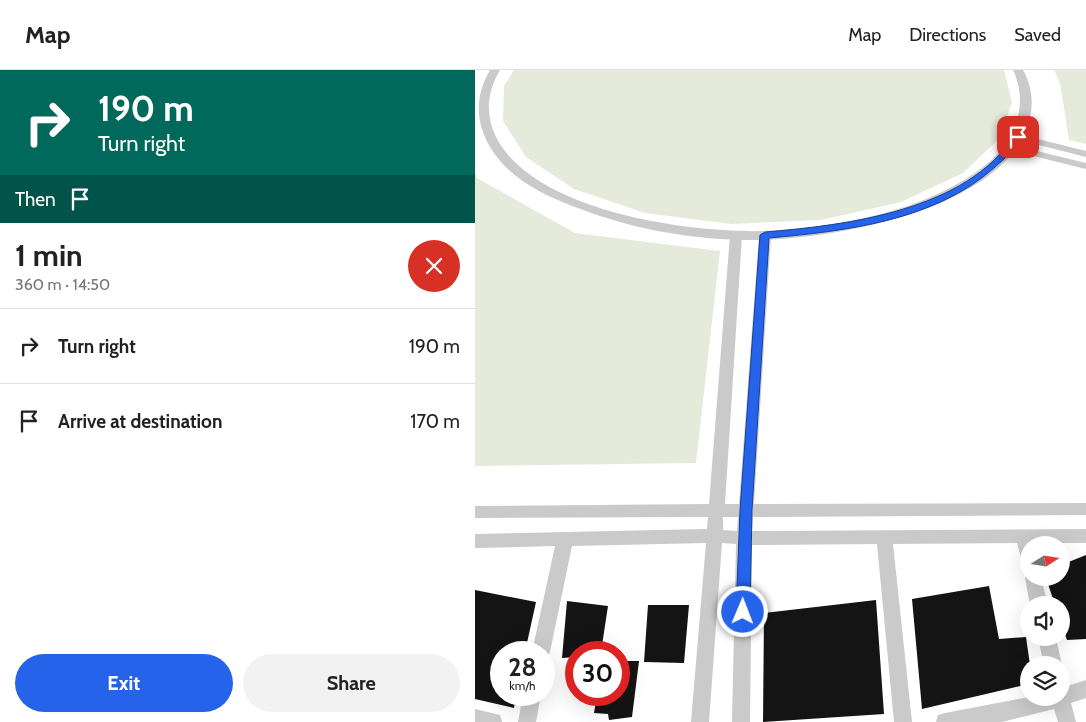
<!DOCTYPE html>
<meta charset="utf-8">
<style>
body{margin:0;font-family:Cabin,sans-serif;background:#f2f2f2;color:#222;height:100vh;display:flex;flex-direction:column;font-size:19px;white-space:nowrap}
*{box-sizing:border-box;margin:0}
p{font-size:16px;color:#767676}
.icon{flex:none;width:28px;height:28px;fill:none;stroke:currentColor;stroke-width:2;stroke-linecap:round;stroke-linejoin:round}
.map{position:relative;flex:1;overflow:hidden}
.panel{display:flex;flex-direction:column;background:#fff;width:475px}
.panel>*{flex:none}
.banner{background:#00695c;color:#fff;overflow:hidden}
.needle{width:32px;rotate:78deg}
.tools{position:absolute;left:545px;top:466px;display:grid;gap:10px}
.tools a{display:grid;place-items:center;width:50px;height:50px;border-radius:50%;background:#fff;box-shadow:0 5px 20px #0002;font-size:25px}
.speed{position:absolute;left:15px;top:571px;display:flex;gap:10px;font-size:25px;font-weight:700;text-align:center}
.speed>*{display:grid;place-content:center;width:65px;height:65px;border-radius:50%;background:#fff;box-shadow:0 5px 20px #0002;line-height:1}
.speed small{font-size:12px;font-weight:400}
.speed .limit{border:8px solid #d22;background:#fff;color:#111}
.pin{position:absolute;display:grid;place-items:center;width:42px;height:42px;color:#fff;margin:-21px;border-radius:10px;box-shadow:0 2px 8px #0006}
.me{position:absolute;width:55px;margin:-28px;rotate:1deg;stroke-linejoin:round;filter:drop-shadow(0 0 4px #0008)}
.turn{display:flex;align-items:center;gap:18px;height:105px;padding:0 15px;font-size:22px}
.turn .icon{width:65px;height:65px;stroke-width:2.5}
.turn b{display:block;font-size:35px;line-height:42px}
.then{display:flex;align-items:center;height:48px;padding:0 15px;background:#0003;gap:10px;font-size:19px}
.round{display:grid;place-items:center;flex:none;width:52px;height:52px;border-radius:26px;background:#f2f2f2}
.overview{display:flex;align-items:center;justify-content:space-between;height:85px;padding:0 15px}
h1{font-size:30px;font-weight:800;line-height:38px}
.cta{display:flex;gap:10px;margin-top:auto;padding:10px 15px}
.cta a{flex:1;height:58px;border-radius:30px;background:#2563eb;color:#fff;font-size:20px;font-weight:800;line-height:58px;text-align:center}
.cta a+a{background:#f2f2f2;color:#222}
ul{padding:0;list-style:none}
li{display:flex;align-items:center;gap:15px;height:75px;padding:0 15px;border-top:1px solid #e0e0e0}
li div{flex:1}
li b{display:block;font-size:19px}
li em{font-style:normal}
header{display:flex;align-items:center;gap:30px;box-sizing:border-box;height:70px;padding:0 25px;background:#fff;border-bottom:1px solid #e0e0e0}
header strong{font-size:24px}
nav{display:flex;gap:28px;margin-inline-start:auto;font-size:18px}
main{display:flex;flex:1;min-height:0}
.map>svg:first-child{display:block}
.green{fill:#e6eadb}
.building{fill:#141414}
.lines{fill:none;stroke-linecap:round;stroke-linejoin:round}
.minor{fill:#cacaca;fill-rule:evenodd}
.tertiary{fill:#cacaca;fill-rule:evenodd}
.route{fill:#2563eb;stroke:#184099}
</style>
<header>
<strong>Map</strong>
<nav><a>Map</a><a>Directions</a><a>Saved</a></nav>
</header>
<main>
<section class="panel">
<div class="banner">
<div class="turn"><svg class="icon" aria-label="right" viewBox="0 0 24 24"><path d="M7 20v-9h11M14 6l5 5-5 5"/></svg><div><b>190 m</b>Turn right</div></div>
<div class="then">Then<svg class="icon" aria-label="arrive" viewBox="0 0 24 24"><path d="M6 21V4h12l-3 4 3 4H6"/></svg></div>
</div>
<div class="overview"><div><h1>1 min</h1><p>360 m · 14:50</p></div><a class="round" style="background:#d93025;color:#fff"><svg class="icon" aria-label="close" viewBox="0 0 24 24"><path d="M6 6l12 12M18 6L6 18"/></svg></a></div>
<ul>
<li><svg class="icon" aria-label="right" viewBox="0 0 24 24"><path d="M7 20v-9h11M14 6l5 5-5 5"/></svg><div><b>Turn right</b></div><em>190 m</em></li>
<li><svg class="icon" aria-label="arrive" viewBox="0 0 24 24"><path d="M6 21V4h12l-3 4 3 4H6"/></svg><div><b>Arrive at destination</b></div><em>170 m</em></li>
</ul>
<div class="cta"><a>Exit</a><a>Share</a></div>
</section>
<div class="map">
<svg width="611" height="652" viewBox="0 0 611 652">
<rect width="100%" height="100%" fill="#fff"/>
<path class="green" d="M39,0H529L537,32L525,68L488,103L426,132L346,150L256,154L170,143L99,119L51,87L28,51L29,16Z
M579,0H611V74L594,70L585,13Z
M0,101L2,108L100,163L245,181L221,393L0,396Z"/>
<path class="building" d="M611,485V569L592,570L586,553V535H580L571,508H586V495Z
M514,516L524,569L551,567L555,595L554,614L447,639L437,529Z
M0,520L61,532L50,582H26V625H41L39,638L0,629Z
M401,530L409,644L288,652L289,543Z
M92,531L133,536L126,582H101V587L87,588Z
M173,535H214L209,593L169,592Z
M144,591H164L157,647L134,650L133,644L119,643L122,625H144Z"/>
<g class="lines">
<path class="minor" d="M543,64L611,81V87L540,69V65Z
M537,75L611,93V99L534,80L532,78Z
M261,162L267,165L250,434H264L284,165L290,162L296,165L279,434L611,433V445L278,447L277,461L611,459V473H558V475H554V498L548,496L542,473L418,474L437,652H419L402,474L277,475L275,652H257L261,474L247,473L234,652H216L231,473L97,476L75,582L72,588L69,589V582H57L80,476L0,478V464L232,459L233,447L0,448V436L234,434L255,165ZM248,447H263L262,461L248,460Z
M554,502V508H566L573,535H555L550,508Z
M563,568H581L587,595L586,597V595H569Z
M611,610V628L596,633L601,652H583L579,639L527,652H461L463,645L470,643L554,627L586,628V618Z
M48,625H66L61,652H43Z
M0,639L25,645L27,652H0Z"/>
<path class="tertiary" d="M15,0H25C12,22 10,44 21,67C59,142 214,163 288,161C360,159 456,140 512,94C541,70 554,34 538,0H548C558,18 559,36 553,55C527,138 363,168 288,170C225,171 162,161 103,138C69,125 35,110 15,77C0,51 0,26 15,0Z"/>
</g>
<path class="route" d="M540,65L547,67C540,80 530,88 519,98C459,151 371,161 294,168L277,440L275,542L273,546L268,548L263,546L261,542L265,440L285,165L290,162C372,155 491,141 540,65Z"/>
</svg>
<div class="tools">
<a><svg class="needle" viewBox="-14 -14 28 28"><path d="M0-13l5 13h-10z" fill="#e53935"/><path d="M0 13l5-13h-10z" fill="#767676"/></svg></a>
<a><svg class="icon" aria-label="sound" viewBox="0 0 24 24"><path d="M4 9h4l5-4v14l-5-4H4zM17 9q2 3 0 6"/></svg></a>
<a><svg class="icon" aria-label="layers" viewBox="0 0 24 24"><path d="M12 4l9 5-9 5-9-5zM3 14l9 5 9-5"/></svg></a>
</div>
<div class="speed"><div>28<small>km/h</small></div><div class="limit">30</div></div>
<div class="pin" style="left:543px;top:67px;background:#d93025"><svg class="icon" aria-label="arrive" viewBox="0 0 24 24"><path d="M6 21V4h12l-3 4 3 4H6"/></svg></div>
<svg class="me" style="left:268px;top:542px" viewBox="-20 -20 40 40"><circle r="17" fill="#2563eb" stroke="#fff" stroke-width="3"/><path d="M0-11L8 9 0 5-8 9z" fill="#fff"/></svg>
</div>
</main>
